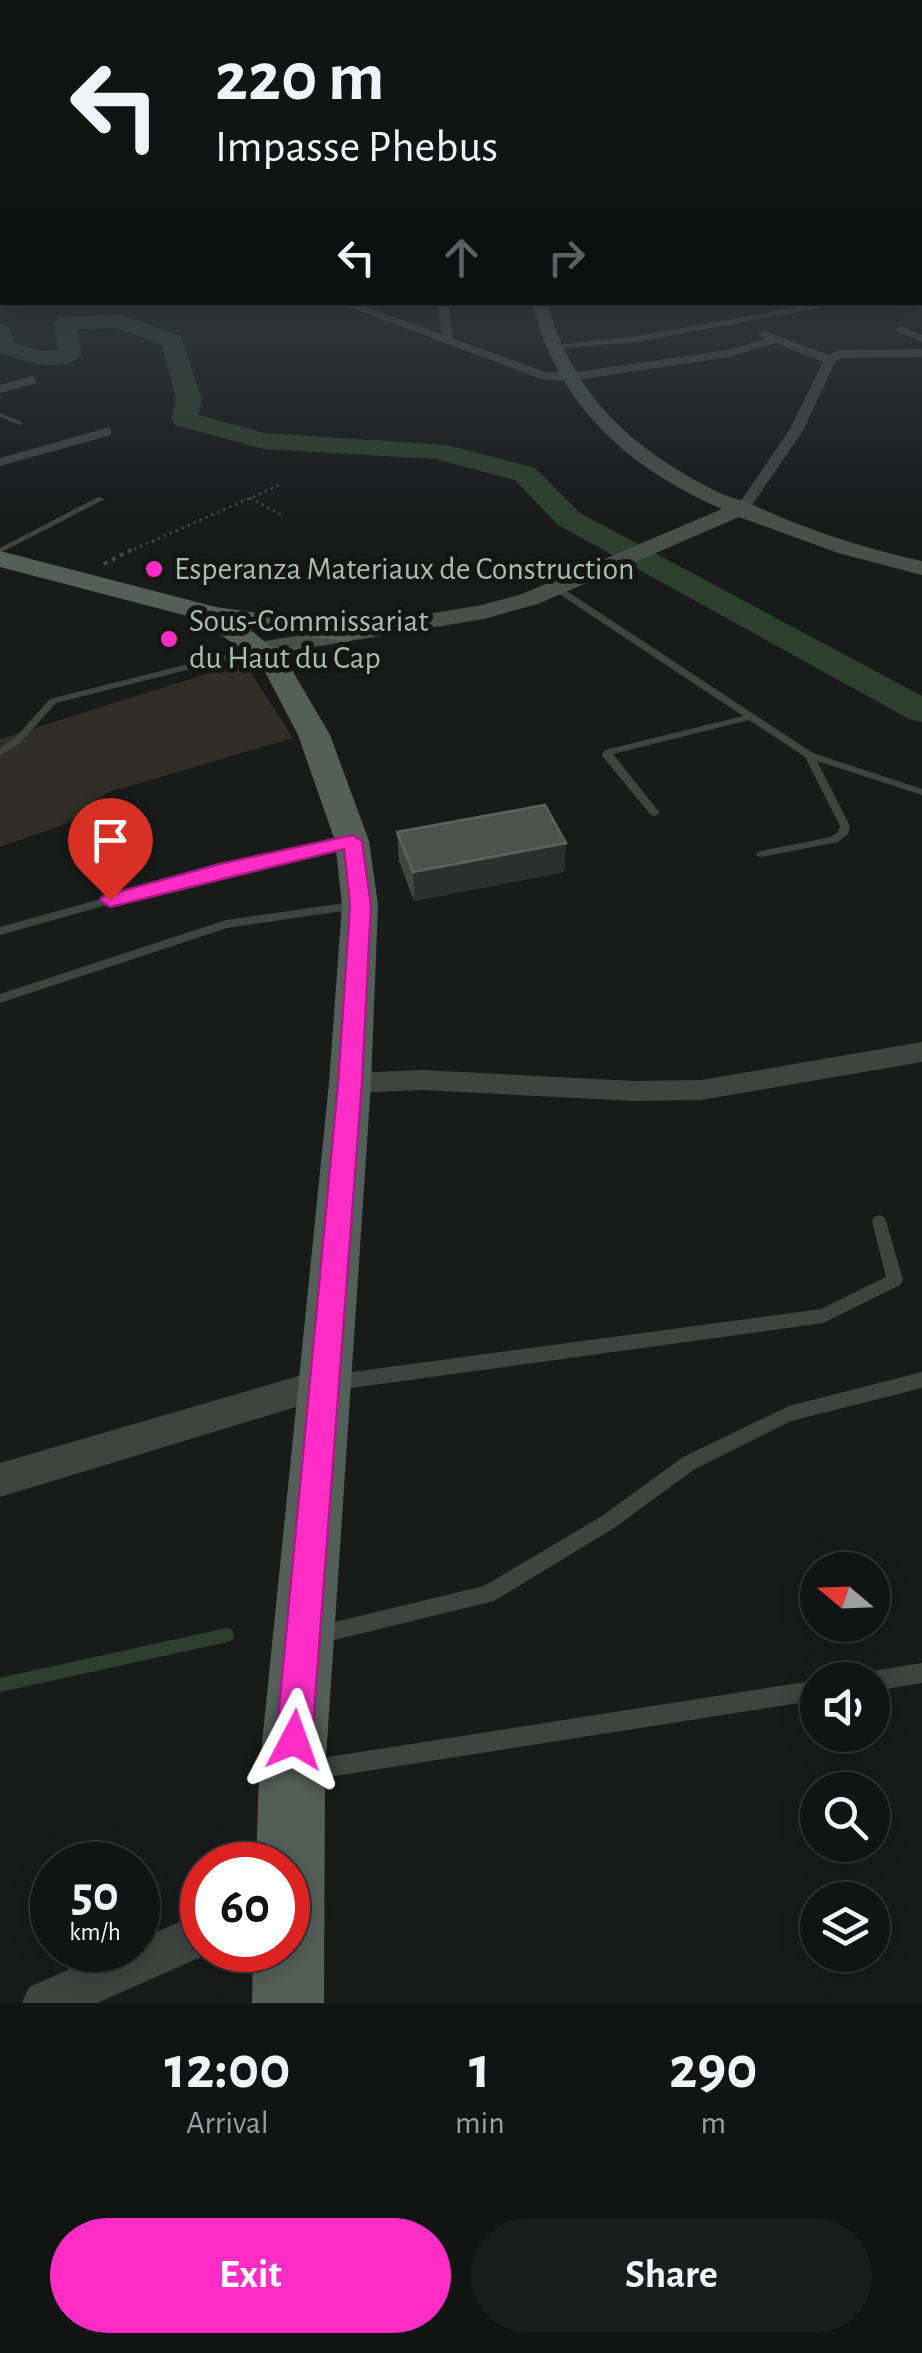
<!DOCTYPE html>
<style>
body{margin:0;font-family:"Alegreya Sans",sans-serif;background:#1b1d1d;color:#f1f3f6;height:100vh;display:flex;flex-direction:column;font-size:38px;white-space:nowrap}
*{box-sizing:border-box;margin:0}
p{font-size:32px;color:#9c9ea0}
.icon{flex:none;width:55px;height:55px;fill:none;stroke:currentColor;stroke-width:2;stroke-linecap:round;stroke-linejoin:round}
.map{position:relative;height:2003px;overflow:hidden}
.details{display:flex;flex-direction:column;background:#121414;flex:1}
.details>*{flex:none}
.guide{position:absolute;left:0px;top:0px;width:922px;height:305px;box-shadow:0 5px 25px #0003,0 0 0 2px #313334;background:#121414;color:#f1f3f6;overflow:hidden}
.needle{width:65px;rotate:289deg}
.buttons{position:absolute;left:800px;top:1552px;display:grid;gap:20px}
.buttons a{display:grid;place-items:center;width:90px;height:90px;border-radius:50%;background:#121414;box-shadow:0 5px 25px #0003,0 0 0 2px #313334;font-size:50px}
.speed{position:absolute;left:30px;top:1842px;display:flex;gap:20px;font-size:50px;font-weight:700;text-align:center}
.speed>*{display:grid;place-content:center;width:130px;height:130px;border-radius:50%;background:#121414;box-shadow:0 5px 25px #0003,0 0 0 2px #313334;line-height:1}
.speed small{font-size:25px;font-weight:400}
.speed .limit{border:15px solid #d22;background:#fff;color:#111}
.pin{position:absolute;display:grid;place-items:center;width:85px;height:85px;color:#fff;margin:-102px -42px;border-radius:50% 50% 50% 0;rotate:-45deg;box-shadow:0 0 10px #0007}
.pin .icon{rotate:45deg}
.me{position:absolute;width:110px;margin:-55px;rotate:4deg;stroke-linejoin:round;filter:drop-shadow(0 0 8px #0008)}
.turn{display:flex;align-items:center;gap:35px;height:210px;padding:0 50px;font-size:45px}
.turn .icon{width:130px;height:130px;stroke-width:2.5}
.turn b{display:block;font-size:70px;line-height:85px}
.lanes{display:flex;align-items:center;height:95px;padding:0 50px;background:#0003;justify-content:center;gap:50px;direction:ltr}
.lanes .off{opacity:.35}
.eta{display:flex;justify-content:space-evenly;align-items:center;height:170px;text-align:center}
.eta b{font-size:60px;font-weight:600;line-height:70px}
.primary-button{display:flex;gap:20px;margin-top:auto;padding:20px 50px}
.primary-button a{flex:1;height:115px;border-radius:60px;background:#ff2cc6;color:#fff;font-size:40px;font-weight:600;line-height:115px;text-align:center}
.primary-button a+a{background:#1b1d1d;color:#f1f3f6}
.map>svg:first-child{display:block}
.green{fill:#302e26}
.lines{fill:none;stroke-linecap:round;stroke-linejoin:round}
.stream{stroke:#2d402e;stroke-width:14}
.river{fill:#2d402e;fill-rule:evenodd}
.path-far1{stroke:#414944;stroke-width:2.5;stroke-dasharray:2.5 4;stroke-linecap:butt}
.path{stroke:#414944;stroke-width:4;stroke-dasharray:4 5;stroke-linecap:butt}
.lane{fill:#3e4541;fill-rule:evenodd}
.street{fill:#3e4541;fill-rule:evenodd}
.secondary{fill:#47504a;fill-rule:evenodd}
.primary{fill:#555f59;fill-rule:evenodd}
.wall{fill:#404642}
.shaded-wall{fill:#2b2f2d}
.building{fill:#4b534e;stroke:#5a635d;stroke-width:2.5}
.route{fill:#ff2cc6;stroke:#a61d81;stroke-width:2.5}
.poi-dot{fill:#ff2cc6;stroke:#131615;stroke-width:4}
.labels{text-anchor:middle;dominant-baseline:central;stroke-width:10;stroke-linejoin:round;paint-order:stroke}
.far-poi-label{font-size:32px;fill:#aabcaf;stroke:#131615;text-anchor:start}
</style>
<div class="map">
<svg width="922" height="2003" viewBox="0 0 922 2003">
<rect width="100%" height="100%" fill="#181b1a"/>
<path class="green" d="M244,662L293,738L106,793L79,819L0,847V739Z"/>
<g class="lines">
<path class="stream" d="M0,1685L227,1635"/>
<path class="river" d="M119,314L181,336L202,399L198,415L265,433L447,445L535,468L580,513L922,696V722L909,719L558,525L515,480L436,459L264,449L175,425L171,419L176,399L162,345L117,328L78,329L81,356C61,375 23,360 0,353V325L8,327L15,343L41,351L57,350L55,323L58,318Z"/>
<path class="path-far1" d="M250,498L282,515
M128,552L282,484"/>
<path class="path" d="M104,564L133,549"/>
<path class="lane" d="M0,413L22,422L23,423L20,425L0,417Z
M98,497L105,499L0,553V548Z
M553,586H559L813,753L922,789V795L817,761L850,826L848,834L838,842L761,857L757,856L756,854L761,851L831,837L838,832L840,826L805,757L749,720L613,754L660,813L655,816L651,815L603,757L602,755L605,750L743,716L553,590Z
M259,646L263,649L262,651L56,703L20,743L0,756V748L14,739L50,699Z
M350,838L354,839L355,841L354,843L221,873L0,935V927L220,866Z
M359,901L363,902L365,905L363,908L227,928L0,1003V994L226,920Z
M879,1215L884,1217L886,1221L903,1280L900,1285L823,1323L337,1390L331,1387L329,1382L331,1377L337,1374L821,1309L886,1277L872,1221L874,1217Z
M922,1372V1388L791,1421L695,1469L614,1528L494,1601L318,1644L311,1642L309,1635L311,1628L318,1626L484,1586L602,1516L683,1457L789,1406Z
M922,1663V1683L872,1691V1680H863L865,1674L872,1671Z
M818,1680V1700L309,1780L302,1777L299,1770L302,1763L309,1760Z"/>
<path class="street" d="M0,232H2V237L0,236Z
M920,288H922V294H920Z
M336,302H352L441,334L438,302H448L453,339L546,372L570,373L728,350L765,339L758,334L764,331L829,355L838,350L922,349V357L841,358L835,362L804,429L748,511L743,512L736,508L790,429L823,362L776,343L729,357L570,381L544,380Z
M826,302H852L637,342L552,349L546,346L637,336Z
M900,326L922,335V342L896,331Z
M33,376L37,383L0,393V385Z
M106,428L111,429V435L0,466V458Z
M922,1042V1062L701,1100L634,1101L422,1090L350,1093L341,1090L337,1083L341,1076L350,1073L422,1070L634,1081L701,1080Z
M323,1369L335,1373L339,1384L335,1395L0,1497V1463Z
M202,1912V1950H217L97,2003H22L29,1987L114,1950H138V1940Z"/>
<path class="secondary" d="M532,302H547C572,397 635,451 720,493C730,498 740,499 749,503C803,529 862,548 922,561V575L838,553L739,517L538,604L484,619L259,656L250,654L247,649L250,644L259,642L482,605L522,594L722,509C628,468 557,405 532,302Z"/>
<path class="primary" d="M0,551L216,607L348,626L362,634L348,642L246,626L286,660L330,735L369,841L378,905L371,1083L325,1773L324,2003H252L253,1950H288V1865H256L259,1773L329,1083L342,905L335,841L298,735L264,670L249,655L199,619L0,567Z"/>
</g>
<path class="wall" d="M397,832L566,843L564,872L414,901L399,861Z"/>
<path class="shaded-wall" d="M566,843L564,872L414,901L413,872Z"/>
<path class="building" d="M545,805L566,843L413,872L397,832Z"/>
<linearGradient id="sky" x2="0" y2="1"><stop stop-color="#0d0f0e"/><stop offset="0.45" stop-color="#373f49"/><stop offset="1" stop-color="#373f49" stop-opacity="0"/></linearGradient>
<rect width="922" height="513" fill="url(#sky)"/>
<path class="route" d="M352,835L362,841L371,905L362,1083L312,1740L307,1752L294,1758L281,1752L276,1740L338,1083L350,905L344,849L110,907L100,900L103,896L220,864Z"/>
<g class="poi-dot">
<circle cx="154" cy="569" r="10"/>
<circle cx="169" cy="639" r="10"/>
</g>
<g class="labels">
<g class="far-poi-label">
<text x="174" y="569">Esperanza Materiaux de Construction</text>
<text x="189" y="621">Sous-Commissariat<tspan x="189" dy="37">du Haut du Cap</tspan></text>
</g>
</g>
</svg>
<div class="buttons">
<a><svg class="needle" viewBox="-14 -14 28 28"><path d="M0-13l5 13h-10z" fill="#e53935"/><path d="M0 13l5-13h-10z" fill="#9c9ea0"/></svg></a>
<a><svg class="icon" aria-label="sound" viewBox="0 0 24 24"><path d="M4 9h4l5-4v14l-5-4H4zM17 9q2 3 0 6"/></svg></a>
<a><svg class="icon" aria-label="search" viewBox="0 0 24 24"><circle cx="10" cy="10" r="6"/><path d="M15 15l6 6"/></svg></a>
<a><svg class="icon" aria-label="layers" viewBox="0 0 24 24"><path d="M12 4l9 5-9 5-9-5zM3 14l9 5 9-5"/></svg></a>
</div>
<div class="speed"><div>50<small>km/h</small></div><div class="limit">60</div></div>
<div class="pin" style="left:110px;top:900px;background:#d93025"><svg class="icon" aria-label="arrive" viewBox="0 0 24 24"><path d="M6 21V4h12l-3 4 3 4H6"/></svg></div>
<svg class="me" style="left:294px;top:1740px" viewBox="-20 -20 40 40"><path d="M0-17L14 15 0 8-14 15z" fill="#ff2cc6" stroke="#fff" stroke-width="4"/></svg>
<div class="guide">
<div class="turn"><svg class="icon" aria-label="left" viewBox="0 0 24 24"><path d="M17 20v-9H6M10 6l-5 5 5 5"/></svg><div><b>220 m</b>Impasse Phebus</div></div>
<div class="lanes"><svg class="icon" aria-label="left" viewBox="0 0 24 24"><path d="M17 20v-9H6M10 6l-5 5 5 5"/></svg><svg class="icon off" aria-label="ahead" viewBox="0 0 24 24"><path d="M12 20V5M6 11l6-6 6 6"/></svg><svg class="icon off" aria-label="right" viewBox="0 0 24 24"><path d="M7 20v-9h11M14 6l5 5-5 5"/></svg></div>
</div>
</div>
<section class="details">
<div class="eta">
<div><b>12:00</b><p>Arrival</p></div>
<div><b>1</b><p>min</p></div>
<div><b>290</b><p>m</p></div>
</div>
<div class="primary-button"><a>Exit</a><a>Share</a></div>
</section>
